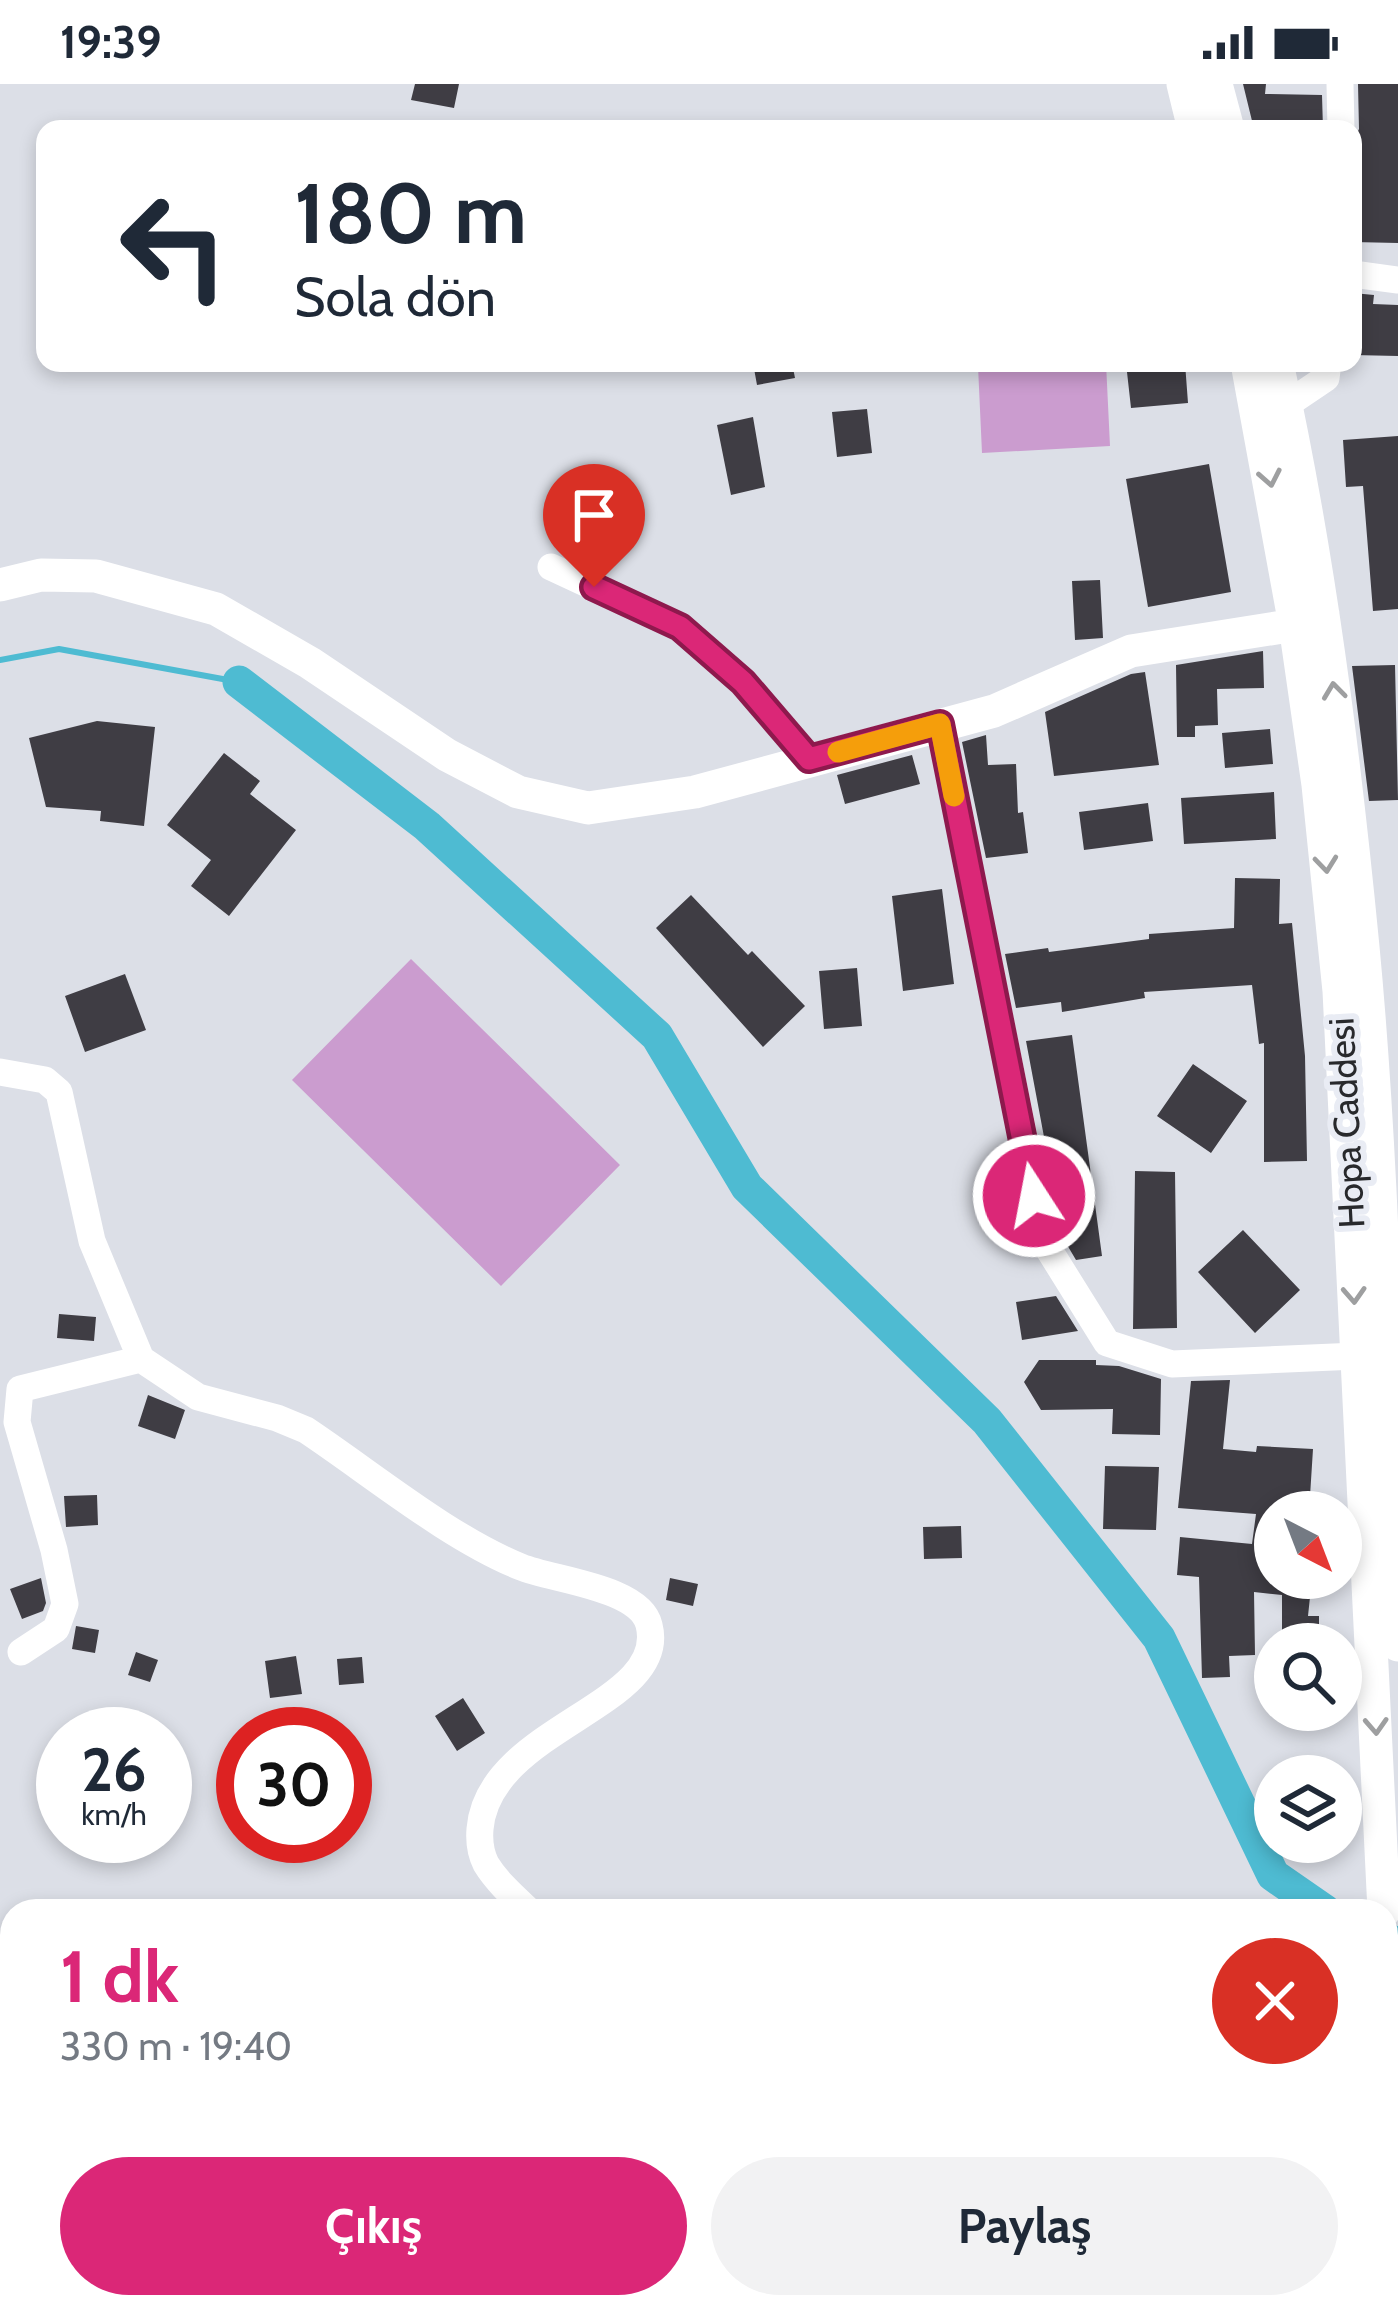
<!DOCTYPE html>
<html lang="tr">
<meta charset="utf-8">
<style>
body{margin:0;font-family:Cabin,sans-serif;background:#f2f2f3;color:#1f2937;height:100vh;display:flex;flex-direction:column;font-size:45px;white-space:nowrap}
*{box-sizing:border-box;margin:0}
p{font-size:39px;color:#747a83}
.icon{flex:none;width:66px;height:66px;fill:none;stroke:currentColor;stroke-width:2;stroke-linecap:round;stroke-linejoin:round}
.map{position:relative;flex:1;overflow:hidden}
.panel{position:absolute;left:0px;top:1815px;width:1398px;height:420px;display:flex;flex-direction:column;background:#fff;border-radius:36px 36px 0 0;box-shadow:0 6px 18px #0003}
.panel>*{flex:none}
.banner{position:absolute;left:36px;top:36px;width:1326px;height:252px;border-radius:24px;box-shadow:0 6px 18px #0003;background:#fff;color:#1f2937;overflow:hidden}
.needle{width:78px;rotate:138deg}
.buttons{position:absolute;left:1254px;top:1407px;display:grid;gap:24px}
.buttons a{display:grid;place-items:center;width:108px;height:108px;border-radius:50%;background:#fff;box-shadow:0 6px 18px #0003;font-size:60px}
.speed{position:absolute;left:36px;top:1623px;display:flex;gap:24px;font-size:60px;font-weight:700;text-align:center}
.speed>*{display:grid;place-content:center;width:156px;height:156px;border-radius:50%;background:#fff;box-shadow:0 6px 18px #0003;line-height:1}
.speed small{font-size:30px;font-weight:400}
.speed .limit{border:18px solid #d22;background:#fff;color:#111}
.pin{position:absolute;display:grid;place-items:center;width:102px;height:102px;color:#fff;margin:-123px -51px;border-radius:50% 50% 50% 0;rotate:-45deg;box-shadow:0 0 12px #0007}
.pin .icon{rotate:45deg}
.me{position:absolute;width:132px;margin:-66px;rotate:349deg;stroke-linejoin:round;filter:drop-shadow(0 0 9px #0008)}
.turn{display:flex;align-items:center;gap:42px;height:252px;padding:0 60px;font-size:54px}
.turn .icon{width:156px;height:156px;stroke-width:2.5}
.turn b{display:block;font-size:84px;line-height:102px}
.round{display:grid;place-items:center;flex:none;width:126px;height:126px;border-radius:63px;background:#f2f2f3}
.summary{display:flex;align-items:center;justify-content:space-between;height:204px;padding:0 60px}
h1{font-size:72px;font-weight:700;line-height:90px;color:#db2777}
.cta{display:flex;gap:24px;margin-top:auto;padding:24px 60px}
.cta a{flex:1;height:138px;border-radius:72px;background:#db2777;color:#fff;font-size:48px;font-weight:700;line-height:138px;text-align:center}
.cta a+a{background:#f2f2f3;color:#1f2937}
.status{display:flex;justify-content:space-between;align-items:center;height:84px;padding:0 60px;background:#fff;direction:ltr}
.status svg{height:33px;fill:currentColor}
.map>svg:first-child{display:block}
.green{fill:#cb9ccf}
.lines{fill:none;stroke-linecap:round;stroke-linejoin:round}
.stream{stroke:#4ebbd2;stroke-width:6}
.river{stroke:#4ebbd2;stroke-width:33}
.building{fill:#3f3d44}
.minor{stroke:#fff;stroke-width:27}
.major{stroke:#fff;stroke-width:33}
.oneway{stroke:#9e9fa0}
.route-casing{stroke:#8e194d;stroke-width:30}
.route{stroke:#db2777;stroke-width:21}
.slow{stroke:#f59e0b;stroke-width:21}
.labels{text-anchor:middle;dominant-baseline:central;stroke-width:12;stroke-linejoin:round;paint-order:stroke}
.street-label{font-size:36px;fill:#28292c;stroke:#e9ecf4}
</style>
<div class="status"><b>19:39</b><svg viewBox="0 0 49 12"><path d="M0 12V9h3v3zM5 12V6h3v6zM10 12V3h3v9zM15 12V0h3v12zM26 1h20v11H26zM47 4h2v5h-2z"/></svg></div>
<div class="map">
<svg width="1398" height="2235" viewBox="0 0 1398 2235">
<rect width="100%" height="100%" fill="#dcdfe7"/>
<path class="green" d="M1039,279H1106L1110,362L982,369L978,282Z
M411,875L620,1081L501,1202L292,996Z"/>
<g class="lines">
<path class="stream" d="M0,576L59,565L239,598"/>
<path class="river" d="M239,598L427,742L657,952L747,1103L987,1337L1159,1554L1273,1791L1325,1827
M1386,1855L1398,1860"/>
</g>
<path class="building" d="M415,0H459L454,24L411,16Z
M1243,0H1266L1265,10L1322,11L1323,45H1254Z
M1358,0H1398V159L1353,158V58L1359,45Z
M1353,209L1374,211L1373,220L1398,221V272L1353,271Z
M753,279H792L795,294L757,301Z
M1126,279H1185L1188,319L1131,324Z
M867,325L872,369L837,373L832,328Z
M753,333L765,403L731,411L717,341Z
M1398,352V525L1373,527L1363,402L1346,403L1343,356Z
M1209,380L1231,508L1148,523L1126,395Z
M1100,496L1103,554L1075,556L1072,497Z
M1263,567L1264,604L1217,605L1218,641L1195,642V653H1177L1176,581Z
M1395,581L1398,716L1369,717L1352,582Z
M1145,588L1159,681L1054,692L1045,628L1131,590Z
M97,637L155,643L144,742L100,737L101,727L46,723L29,654Z
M1270,645L1273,680L1225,684L1222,649Z
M986,651L988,681L1016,680L1018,729L1023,728L1028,769L986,774L962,658Z
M224,669L260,697L250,710L296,746L229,832L191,802L211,776L167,741Z
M912,671L920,700L845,720L837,691Z
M1274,708L1276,755L1184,760L1181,714Z
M1148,719L1153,757L1084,766L1079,728Z
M1235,794L1280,795L1279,840L1292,839L1305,972L1307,1077L1264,1078V959L1259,960L1252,901L1144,908L1145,914L1062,928L1061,918L1016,924L1005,870L1048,864L1049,868L1149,855V850L1234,844Z
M942,805L954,900L903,907L892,812Z
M691,811L748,871L752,867L805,922L763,963L656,844Z
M857,884L862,942L824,945L819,887Z
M125,890L146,946L85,968L65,912Z
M1072,951L1102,1172L1076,1176L1063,1154L1026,957Z
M1193,980L1247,1017L1211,1069L1157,1032Z
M1135,1087L1175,1088L1177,1244L1133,1245Z
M1243,1146L1300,1206L1255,1249L1198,1188Z
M1056,1212L1078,1247L1022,1256L1016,1218Z
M59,1230L96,1233L94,1257L57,1254Z
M1039,1276H1096V1281L1119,1282L1161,1295L1160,1351L1112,1350L1113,1325L1041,1326L1024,1298Z
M1230,1296L1223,1365L1256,1368L1257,1362L1313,1365L1309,1428H1275V1494H1312L1308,1532H1319V1560H1282V1511L1254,1508L1255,1571L1229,1572L1230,1593L1202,1594L1199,1493L1177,1491L1180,1453L1252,1460L1256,1430L1178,1424L1191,1297Z
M148,1311L185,1326L175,1355L138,1342Z
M1105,1382L1159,1383L1156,1446L1103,1445Z
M97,1411L98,1441L66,1443L64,1412Z
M961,1442L962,1474L924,1475L923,1443Z
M41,1494L46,1519L43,1527L22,1535L10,1505Z
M670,1494L698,1500L693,1522L666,1516Z
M76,1542L99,1546L95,1569L72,1565Z
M136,1568L158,1576L150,1598L128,1591Z
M296,1572L302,1610L270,1614L265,1577Z
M362,1573L364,1599L339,1601L337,1575Z
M463,1614L485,1649L457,1667L435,1632Z
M310,1752H348L323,1770Z"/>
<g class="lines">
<path class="minor" d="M1340,0L1341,45
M1353,190L1398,196
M1286,321L1326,294L1328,279
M551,483L680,543L743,598L809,675
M940,641L1046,1161L1107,1259L1172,1280L1357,1272
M0,988L45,996L59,1008L92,1157L141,1275L198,1313L277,1334L306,1346C372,1390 449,1454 521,1483C552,1496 640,1503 649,1541C670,1622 488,1643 480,1745C479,1757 480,1768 486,1780C497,1798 514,1813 529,1827
M21,1568L56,1545L65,1520L54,1466L17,1338L20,1305L141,1275
M0,2154L12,2149
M315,2223L317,2235
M35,2235H36
M436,2235L446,2223"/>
<path class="major" d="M1183,0L1194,45
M1216,0L1228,45
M1247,279L1295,541L1318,701L1339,907L1384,1827
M1277,279C1319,471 1344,667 1363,863C1385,1094 1387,1329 1398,1561
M0,501L41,491L96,492L216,525L310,579L447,671L518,708L588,724L695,708L994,627L1131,567L1295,541L1323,530
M1386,1897L1391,2235"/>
</g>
<defs><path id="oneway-chevron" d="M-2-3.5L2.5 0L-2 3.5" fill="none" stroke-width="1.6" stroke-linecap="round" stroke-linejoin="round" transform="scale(3)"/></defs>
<g class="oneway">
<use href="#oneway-chevron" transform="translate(1270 394) rotate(79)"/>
<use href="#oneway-chevron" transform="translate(1334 607) rotate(-97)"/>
<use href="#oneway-chevron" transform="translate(1326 780) rotate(84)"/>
<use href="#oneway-chevron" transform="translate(1354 1211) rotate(87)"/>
<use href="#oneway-chevron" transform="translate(1376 1642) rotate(87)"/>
</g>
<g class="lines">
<g class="route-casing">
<path id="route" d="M594,503L680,543L743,598L809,675L940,640L1034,1112"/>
</g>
<use href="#route" class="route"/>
<path class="slow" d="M838,668L940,640L954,712"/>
</g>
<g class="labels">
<g class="street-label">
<text transform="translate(1346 1039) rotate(-93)">Hopa Caddesi</text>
</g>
</g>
</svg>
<div class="buttons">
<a><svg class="needle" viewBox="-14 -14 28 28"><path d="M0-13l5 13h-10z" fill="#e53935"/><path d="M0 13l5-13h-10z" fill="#747a83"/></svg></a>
<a><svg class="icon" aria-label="search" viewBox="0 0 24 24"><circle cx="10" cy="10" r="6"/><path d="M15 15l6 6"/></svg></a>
<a><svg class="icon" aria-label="layers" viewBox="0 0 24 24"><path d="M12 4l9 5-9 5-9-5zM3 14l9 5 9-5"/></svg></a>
</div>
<div class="speed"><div>26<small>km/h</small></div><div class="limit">30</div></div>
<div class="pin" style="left:594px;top:503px;background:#d93025"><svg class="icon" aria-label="arrive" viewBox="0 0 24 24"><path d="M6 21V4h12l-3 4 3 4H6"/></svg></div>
<svg class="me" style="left:1034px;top:1112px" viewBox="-20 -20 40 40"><circle r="17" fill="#db2777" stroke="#fff" stroke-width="3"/><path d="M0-11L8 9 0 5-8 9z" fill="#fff"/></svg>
<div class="banner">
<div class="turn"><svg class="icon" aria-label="left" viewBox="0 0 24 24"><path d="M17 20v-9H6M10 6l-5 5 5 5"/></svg><div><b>180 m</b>Sola dön</div></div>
</div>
<section class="panel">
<div class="summary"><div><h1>1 dk</h1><p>330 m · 19:40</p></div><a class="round" style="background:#d93025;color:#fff"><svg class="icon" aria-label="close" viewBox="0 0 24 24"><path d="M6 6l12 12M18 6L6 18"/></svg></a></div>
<div class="cta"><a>Çıkış</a><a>Paylaş</a></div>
</section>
</div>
